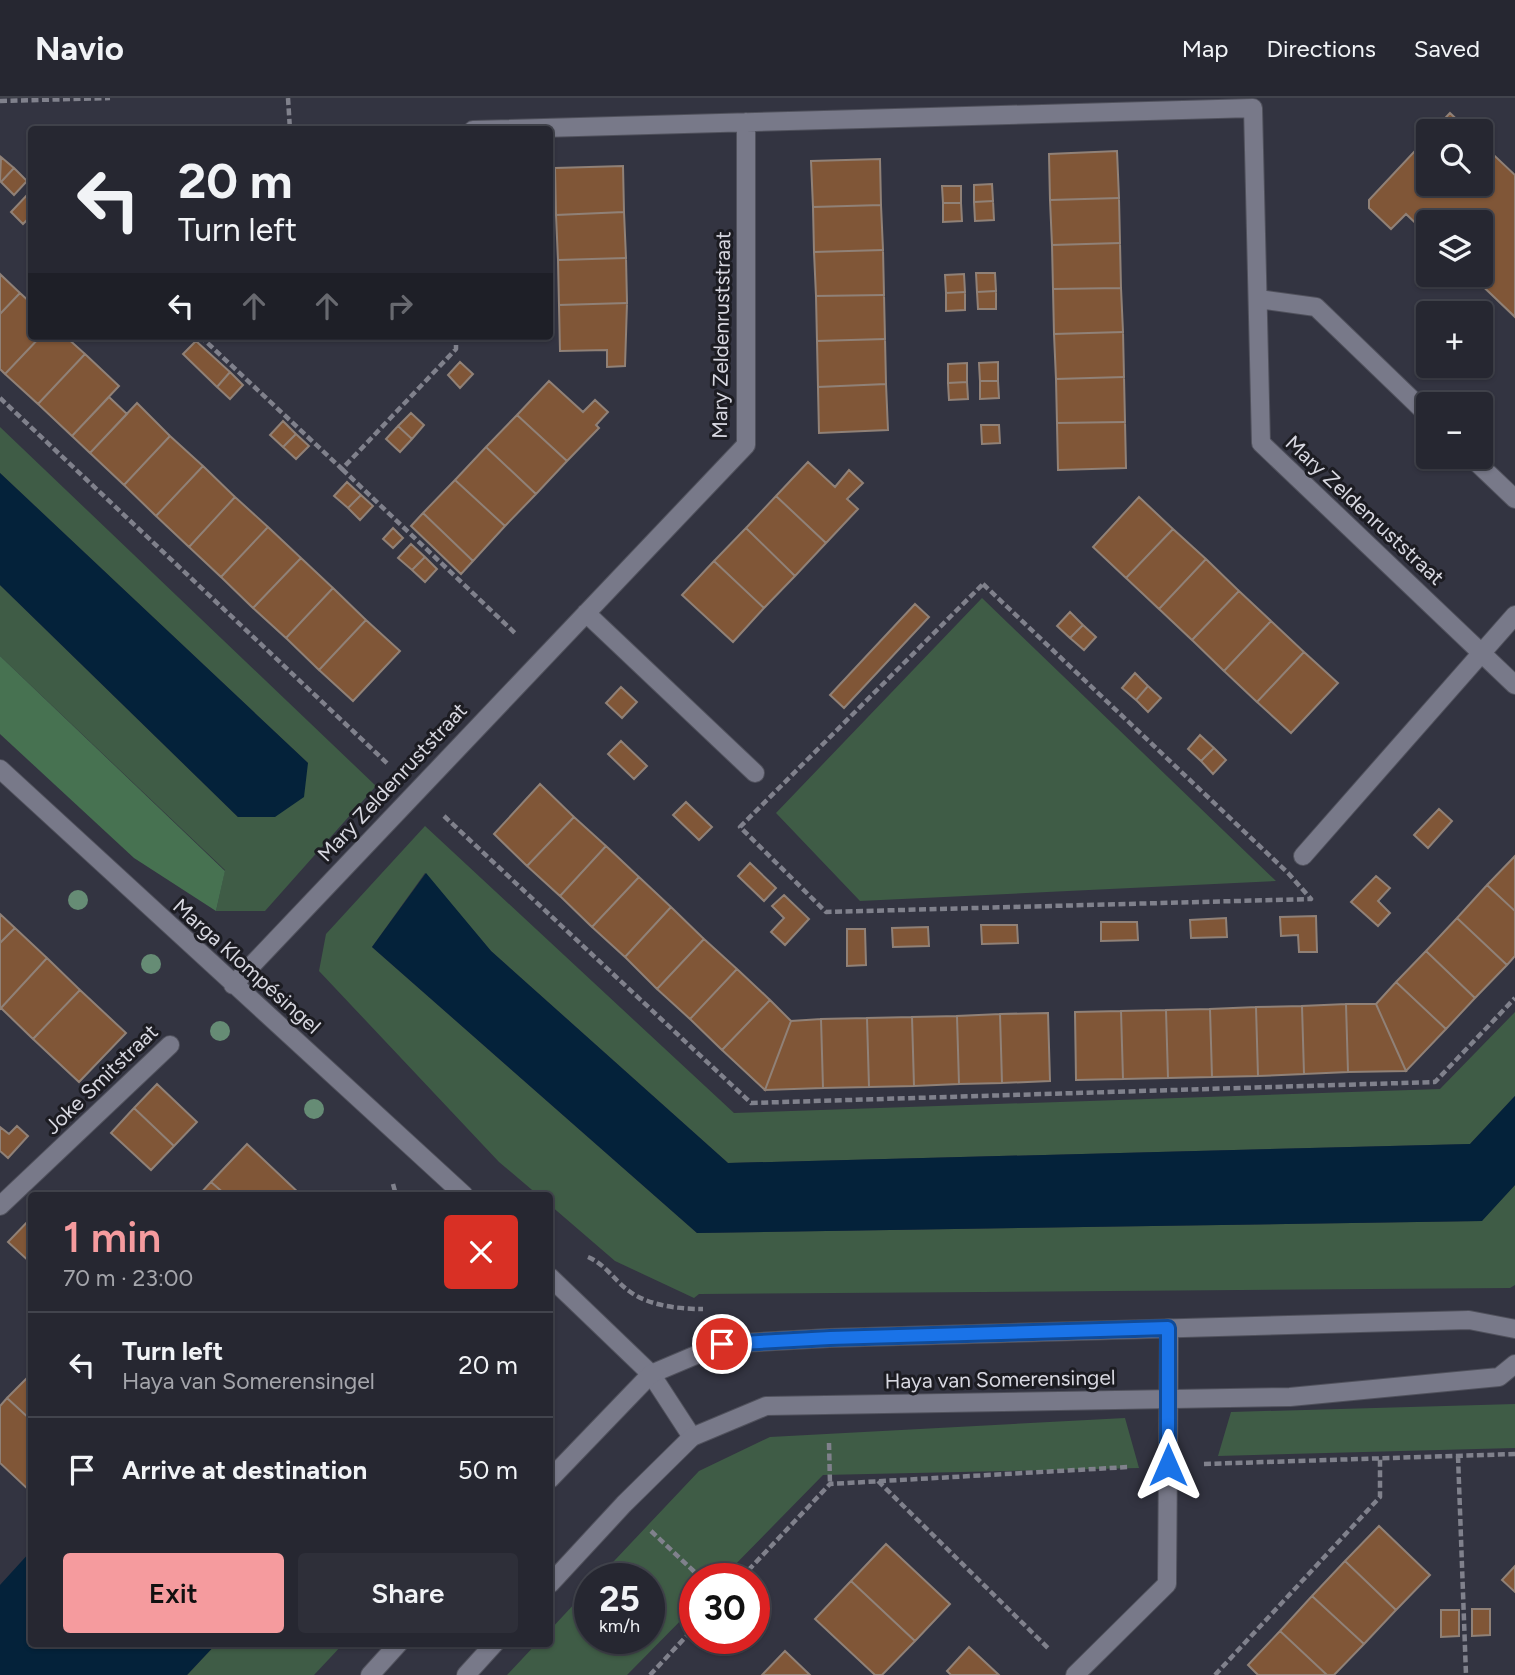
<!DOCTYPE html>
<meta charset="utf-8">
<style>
body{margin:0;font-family:Figtree,sans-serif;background:#2e2f39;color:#f1f3f6;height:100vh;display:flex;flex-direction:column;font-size:26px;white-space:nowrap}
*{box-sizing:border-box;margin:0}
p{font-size:23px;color:#a4a5ab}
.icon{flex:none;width:38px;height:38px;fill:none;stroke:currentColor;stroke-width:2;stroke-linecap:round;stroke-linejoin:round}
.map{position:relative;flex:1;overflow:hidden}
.panel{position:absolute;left:28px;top:1094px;width:525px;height:455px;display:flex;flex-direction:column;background:#262731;border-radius:7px;box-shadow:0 2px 5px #0004,0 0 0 2px #42444d}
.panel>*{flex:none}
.guide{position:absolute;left:28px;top:28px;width:525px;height:214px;border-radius:7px;box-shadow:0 2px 5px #0004,0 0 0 2px #42444d;background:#262731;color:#f1f3f6;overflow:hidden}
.buttons{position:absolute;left:1416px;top:21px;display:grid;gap:14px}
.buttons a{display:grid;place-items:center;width:77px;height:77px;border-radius:7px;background:#262731;box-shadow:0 2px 5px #0004,0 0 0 2px #42444d;font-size:35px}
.speed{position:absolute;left:574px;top:1465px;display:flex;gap:14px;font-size:35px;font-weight:700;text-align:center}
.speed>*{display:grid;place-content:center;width:91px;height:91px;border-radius:50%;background:#262731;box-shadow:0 2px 5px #0004,0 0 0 2px #42444d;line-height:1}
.speed small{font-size:18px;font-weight:400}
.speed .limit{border:10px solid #d22;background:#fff;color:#111}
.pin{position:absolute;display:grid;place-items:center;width:60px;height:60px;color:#fff;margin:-30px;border:4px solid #fff;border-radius:50%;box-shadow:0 2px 7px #0007}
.me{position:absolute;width:77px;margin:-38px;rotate:0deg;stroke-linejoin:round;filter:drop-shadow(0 0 5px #0008)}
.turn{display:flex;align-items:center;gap:24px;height:147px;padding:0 35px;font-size:32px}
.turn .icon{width:91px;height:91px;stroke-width:2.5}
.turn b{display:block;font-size:49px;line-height:60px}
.lanes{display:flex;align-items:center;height:66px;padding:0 35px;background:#0003;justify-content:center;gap:35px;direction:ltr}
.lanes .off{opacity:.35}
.round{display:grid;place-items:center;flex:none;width:74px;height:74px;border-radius:7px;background:#2e2f39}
.headline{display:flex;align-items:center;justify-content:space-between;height:119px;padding:0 35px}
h1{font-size:42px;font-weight:600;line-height:52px;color:#f59b9e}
.cta{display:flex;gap:14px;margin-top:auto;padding:14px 35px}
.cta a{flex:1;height:80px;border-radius:7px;background:#f59b9e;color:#111;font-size:28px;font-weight:600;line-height:80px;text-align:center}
.cta a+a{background:#2e2f39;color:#f1f3f6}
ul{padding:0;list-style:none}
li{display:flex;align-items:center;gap:21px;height:105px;padding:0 35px;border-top:2px solid #42444d}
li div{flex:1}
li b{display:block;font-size:26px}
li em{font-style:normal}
header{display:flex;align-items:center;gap:42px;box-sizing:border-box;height:98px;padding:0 35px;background:#262731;border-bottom:2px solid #42444d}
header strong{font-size:33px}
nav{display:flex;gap:38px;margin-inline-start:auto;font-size:24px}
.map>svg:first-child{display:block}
.green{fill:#3f5c46}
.forest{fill:#477251}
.water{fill:#04223a}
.building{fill:#805637;stroke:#908177;stroke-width:2}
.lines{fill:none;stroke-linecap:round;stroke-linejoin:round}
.minor-casing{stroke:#50515c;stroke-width:20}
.tertiary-casing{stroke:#50515c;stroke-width:20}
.path{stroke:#80818c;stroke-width:4.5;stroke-dasharray:7 3.5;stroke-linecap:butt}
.minor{stroke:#787989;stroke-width:18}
.tertiary{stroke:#787989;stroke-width:18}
.tree{fill:#668c75}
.route-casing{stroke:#114b97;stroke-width:18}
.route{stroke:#1a73e8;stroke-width:12}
.labels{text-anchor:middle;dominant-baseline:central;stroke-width:6;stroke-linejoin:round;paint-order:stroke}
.street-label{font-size:21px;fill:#d8d8e1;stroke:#1c1c22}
</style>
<header>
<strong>Navio</strong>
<nav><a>Map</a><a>Directions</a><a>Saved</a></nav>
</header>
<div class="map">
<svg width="1515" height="1577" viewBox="0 0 1515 1577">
<rect width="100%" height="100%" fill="#333441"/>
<path class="green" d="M0,329L376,688L265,813H216L225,772L0,558V487L238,719L308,665L0,375Z
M982,500L1276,783L860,803L776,715Z
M425,728L734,1015L1440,991L1515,914V998L1470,1046L728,1065L491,853L425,775L372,849L697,1135L1481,1123L1515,1087V1187L1510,1190L699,1196L694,1200L615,1163L550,1107V1097H538L499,1064L319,873L326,836Z
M1515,1306V1350L1218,1358L1231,1314Z
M1125,1320L1139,1370L823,1377L722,1480H695V1508L627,1577H507L537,1545H550V1532L590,1489V1540H649V1480H598L699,1373L770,1339Z
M217,1545H344L314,1577H187Z"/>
<path class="forest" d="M0,558L225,773L216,813L134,760L0,636Z"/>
<path class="water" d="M0,375L308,665L304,699L275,719H238L0,487Z
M426,775L491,853L728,1065L1470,1046L1515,998V1087L1482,1123L697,1135L372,849Z
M31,1453L32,1545H217L187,1577H0V1487Z"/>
<path class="building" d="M1450,15L1469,33H1433Z
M1428,39V86H1480V44L1515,77V219L1471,177H1480V124H1428V137L1406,116L1391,131L1369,110V102Z
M1117,53L1119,100L1050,102L1049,56Z
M1,59L14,70L1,84L0,83Z
M880,61L881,107L813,109L811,63Z
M623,68L624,114L556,117L555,70Z
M14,70L27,83L14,97L1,84Z
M992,86L993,103L974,104V87Z
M942,88H961V105H943Z
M29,95L32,117L23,126L11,114Z
M1119,100L1120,145L1052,147L1050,102Z
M993,103L994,122L975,123L974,104Z
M943,105H961L962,123L943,124Z
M881,107L883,152L814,154L813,109Z
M624,114L626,160L558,162L556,117Z
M1120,145L1121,190L1053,191L1052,147Z
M883,152L884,197L816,198L814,154Z
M626,160L627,205L559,207L558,162Z
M976,175H995L996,193L977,194Z
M0,176L20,195L0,216Z
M964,176L965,194L946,195L945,177Z
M1121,190L1123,234L1054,236L1053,191Z
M996,193V211H978L977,194Z
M965,194V212L946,213V195Z
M20,195L32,206V238H41L5,276L0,271V216Z
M884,197L885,241L817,243L816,198Z
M627,205L625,268L607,269V252L560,253L559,207Z
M1123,234L1124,279L1056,281L1054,236Z
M41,238H65L85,256L38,306L5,276Z
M885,241L886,286L818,289L817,243Z
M196,243L230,274L217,289L183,256Z
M85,256L119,288L72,338L38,306Z
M460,264L473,276L460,290L448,277Z
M998,264V283H980L979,265Z
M967,265V284L948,285V266Z
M230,274L243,287L230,301L217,289Z
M1124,279L1125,324L1057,325L1056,281Z
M549,283L583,314L595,302L608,314L596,327L599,330L567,363L517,317Z
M980,283H998L999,300L980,301Z
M967,284L968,301L949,302L948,285Z
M886,286L888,332L819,335L818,289Z
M109,299L127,316L90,355L72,338Z
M137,305L170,338L124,387L90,355Z
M411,315L424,327L412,341L398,328Z
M517,317L567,363L536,396L486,349Z
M283,323L296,336L283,349L270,337Z
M1125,324L1126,370L1058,372L1057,325Z
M981,327H999L1000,345L982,346Z
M398,328L412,341L400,354L386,341Z
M296,336L309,348L296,361L283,349Z
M170,338L203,368L156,418L124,387Z
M486,349L536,396L505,428L455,382Z
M808,364L835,389L849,372L863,385L847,401L858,411L826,445L776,398Z
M203,368L235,399L189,449L156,418Z
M455,382L505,428L473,463L423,415Z
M347,384L361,397L348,410L334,398Z
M361,397L373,408L360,422L348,410Z
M776,398L826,445L795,478L746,430Z
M235,399L268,429L221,479L189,449Z
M1139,399L1173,431L1126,480L1093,449Z
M423,415L473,463L461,476L411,428Z
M268,429L301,460L253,510L221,479Z
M393,430L403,440L393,450L383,441Z
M746,430L795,478L764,510L714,463Z
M1173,431L1206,461L1159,511L1126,480Z
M411,446L425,459L412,472L398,460Z
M425,459L437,471L425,484L412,472Z
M301,460L333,490L286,540L253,510Z
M1206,461L1239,493L1192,542L1159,511Z
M714,463L764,510L733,544L682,497Z
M333,490L366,522L319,572L286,540Z
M1239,493L1271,523L1224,573L1192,542Z
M915,506L929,519L844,610L830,597Z
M1070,514L1083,527L1070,540L1057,528Z
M366,522L400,553L353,603L319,572Z
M1271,523L1304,554L1257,604L1224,573Z
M1083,527L1096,539L1084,552L1070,540Z
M1304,554L1338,585L1291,635L1257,604Z
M1135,575L1148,588L1136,602L1122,590Z
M1148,588L1161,600L1148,614L1136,602Z
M621,589L637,604L622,620L606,605Z
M1200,637L1214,650L1201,663L1188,651Z
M621,643L647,668L634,681L608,656Z
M1214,650L1226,662L1213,676L1201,663Z
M540,686L574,719L527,768L494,736Z
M686,704L712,729L699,742L673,717Z
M1439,711L1452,723L1428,750L1414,737Z
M574,719L606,748L560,798L527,768Z
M606,748L639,779L592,829L560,798Z
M1515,758V813L1487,787Z
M750,765L776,790L764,803L738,778Z
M1376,778L1390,790L1378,803L1390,815L1378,828L1351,804Z
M639,779L671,809L625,859L592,829Z
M1487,787L1515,813V858L1507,867L1457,820Z
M784,797L809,821L785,847L771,834L784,820L772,808Z
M671,809L704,841L657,891L625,859Z
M0,816L15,830L0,845Z
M1316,818L1317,854H1299L1298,837L1281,838L1280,819Z
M1226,820L1227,839L1191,840L1190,822Z
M1457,820L1507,867L1475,900L1426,853Z
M1101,824H1137L1138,842L1101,843Z
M981,827H1017L1018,845L982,846Z
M928,829L929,848L893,849L892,830Z
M15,830L47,860L0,911V845Z
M847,831H865L866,867L847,868Z
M704,841L737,871L690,921L657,891Z
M1426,853L1475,900L1446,931L1396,884Z
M47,860L80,892L33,941L1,910Z
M737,871L770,902L722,952L690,921Z
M1396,884L1446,931L1406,973L1376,906Z
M80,892L126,935L79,984L33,941Z
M770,902L791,923L765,992L722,952Z
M1346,906L1348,974L1304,976L1302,908Z
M1346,906H1376L1406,973L1348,974Z
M1302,908L1304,976L1258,978L1256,909Z
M1256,909L1258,978L1212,979L1210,911Z
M1210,911L1212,979L1168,980L1166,912Z
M1166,912L1168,980L1123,981L1121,913Z
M1121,913L1123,981L1076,982L1075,914Z
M1048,915L1050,983L1002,985L1000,916Z
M1000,916L1002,985L959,986L957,918Z
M957,918L959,986L914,988L912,919Z
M912,919L914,988L869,989L867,920Z
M867,920L869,989L823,990L821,921Z
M821,921L823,990L765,992L791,923Z
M157,986L197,1024L174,1048L134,1010Z
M134,1010L174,1048L151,1072L111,1035Z
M17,1028L28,1038L8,1060L0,1053V1029L9,1036Z
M247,1046L301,1097H226L211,1084Z
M211,1084L226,1097H199Z
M32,1119V1166L8,1144Z
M32,1275V1323L7,1300Z
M7,1300L32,1323V1395L0,1365V1308Z
M1379,1428L1430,1477L1396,1512L1345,1463Z
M886,1446L950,1506L915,1543L851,1483Z
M1345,1463L1396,1512L1364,1546L1312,1498Z
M1515,1468V1494L1502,1482Z
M851,1483L915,1543L882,1577H875L815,1521Z
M1312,1498L1364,1546L1334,1577H1327L1280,1533Z
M1472,1511H1490V1537L1472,1538Z
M1441,1512H1459V1538L1441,1539Z
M1280,1533L1327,1577H1258L1248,1567Z
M969,1549L999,1577H951L947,1573Z
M785,1553L810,1577H762Z"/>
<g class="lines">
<g class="minor-casing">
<path id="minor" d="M473,32L1253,10L1261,345L1515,587
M1258,201L1316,209L1428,317
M1471,359L1515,401
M586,515L755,675
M0,671L464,1097
M1303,758L1515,517
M233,887L746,347V24
M0,1108L170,947
M550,1179L651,1276L692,1339
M1075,1577L1167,1486L1169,1230"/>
</g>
<g class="tertiary-casing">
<path id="tertiary" d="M550,1381L651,1276L722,1246L829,1240L1469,1222L1515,1231
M550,1486L624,1406L692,1339L766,1308L1290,1299L1499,1279L1515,1266
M370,1577L399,1545
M466,1577L495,1545"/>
</g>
<path class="path" d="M288,0L290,32
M0,3L110,0
M200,238L342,371L456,251V238
M0,300L389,667
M342,371L517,537
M983,486L1288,775L1311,801L826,814L740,729Z
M444,718L751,1005L1435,984L1515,900
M393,1086L396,1097
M588,1159C605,1166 614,1182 629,1193C649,1208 679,1211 703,1211
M829,1345L830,1386
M1458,1358L1466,1577
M1204,1366L1515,1356
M878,1383L1049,1551
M651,1433L701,1480
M741,1480L830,1386L1129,1369
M650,1577L695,1529
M1215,1577L1380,1399V1360"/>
<use href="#minor" class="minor"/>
<use href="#tertiary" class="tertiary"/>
</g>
<g class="tree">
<circle cx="78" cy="802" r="10"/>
<circle cx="151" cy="866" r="10"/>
<circle cx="220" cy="933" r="10"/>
<circle cx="314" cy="1011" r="10"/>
</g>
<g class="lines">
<g class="route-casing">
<path id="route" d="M722,1246L830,1240L1168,1230V1367"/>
</g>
<use href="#route" class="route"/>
</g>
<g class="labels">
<g class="street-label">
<text transform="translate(721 237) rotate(-89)">Mary Zeldenruststraat</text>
<text transform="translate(1365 412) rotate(43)">Mary Zeldenruststraat</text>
<text transform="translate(392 684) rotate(-47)">Mary Zeldenruststraat</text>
<text transform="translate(247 868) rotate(42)">Marga Klompésingel</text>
<text transform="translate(101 981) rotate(-44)">Joke Smitstraat</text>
<text transform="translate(1000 1281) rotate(-1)">Haya van Somerensingel</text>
</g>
</g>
</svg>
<div class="buttons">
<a><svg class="icon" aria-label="search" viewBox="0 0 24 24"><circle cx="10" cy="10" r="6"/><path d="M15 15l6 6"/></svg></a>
<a><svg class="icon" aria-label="layers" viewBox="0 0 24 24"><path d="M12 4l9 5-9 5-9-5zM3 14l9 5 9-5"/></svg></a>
<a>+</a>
<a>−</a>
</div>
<div class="speed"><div>25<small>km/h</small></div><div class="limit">30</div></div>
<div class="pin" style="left:722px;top:1246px;background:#d93025"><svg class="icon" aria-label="arrive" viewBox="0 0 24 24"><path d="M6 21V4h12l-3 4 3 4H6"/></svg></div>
<svg class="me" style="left:1168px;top:1367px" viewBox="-20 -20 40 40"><path d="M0-17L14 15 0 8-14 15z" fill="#1a73e8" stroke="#fff" stroke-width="4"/></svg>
<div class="guide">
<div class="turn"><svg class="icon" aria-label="left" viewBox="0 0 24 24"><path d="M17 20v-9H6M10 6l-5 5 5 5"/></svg><div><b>20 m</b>Turn left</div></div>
<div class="lanes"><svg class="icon" aria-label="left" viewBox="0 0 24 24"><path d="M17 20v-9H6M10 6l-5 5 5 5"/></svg><svg class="icon off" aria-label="ahead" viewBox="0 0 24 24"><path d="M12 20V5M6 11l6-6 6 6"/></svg><svg class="icon off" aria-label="ahead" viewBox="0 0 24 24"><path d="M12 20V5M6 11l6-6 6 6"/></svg><svg class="icon off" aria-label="right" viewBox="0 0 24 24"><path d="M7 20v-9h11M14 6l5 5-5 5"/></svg></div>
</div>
<section class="panel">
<div class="headline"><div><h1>1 min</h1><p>70 m · 23:00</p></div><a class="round" style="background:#d93025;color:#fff"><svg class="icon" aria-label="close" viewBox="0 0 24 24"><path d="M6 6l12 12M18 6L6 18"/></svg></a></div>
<ul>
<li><svg class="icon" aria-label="left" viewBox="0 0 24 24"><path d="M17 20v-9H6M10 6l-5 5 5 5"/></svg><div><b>Turn left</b><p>Haya van Somerensingel</p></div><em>20 m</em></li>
<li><svg class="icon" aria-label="arrive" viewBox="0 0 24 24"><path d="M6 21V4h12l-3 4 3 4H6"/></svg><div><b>Arrive at destination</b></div><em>50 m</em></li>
</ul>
<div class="cta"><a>Exit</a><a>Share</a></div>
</section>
</div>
